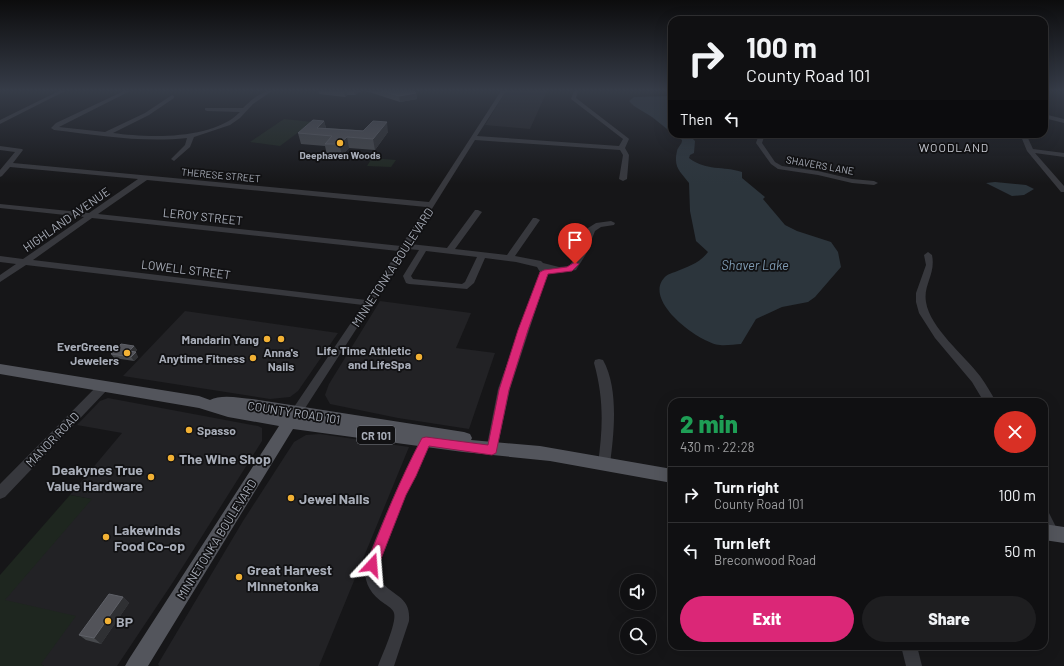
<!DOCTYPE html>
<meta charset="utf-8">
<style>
body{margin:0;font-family:Barlow,sans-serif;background:#1e1e20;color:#f1f3f6;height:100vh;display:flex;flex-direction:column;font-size:15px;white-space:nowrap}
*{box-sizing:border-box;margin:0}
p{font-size:13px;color:#9c9d9f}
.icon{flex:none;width:22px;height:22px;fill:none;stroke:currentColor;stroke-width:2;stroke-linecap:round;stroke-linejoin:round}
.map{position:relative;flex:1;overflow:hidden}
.side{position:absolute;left:668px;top:398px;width:380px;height:252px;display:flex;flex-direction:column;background:#101012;border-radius:12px;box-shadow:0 4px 16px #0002,0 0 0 1px #303032}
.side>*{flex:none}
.hud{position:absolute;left:668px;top:16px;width:380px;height:122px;border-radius:12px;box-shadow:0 4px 16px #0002,0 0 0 1px #303032;background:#101012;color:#f1f3f6;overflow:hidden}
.controls{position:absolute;left:620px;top:574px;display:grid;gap:8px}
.controls a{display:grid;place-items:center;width:36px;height:36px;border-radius:50%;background:#101012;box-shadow:0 4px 16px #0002,0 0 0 1px #303032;font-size:20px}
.pin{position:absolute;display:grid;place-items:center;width:34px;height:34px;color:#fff;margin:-41px -17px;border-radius:50% 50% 50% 0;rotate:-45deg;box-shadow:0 0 4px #0007}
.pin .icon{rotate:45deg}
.me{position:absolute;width:44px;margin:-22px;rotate:19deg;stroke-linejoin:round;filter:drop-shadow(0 0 3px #0008)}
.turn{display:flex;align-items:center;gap:14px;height:84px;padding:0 12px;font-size:18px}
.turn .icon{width:52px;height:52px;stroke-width:2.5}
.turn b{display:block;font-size:28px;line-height:34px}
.then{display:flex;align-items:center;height:38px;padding:0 12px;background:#0003;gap:8px;font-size:15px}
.round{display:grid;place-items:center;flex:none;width:42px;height:42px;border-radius:21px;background:#1e1e20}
.head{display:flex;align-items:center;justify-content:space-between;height:68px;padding:0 12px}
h1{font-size:24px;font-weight:800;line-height:30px;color:#1e9e55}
.primary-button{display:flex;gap:8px;margin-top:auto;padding:8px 12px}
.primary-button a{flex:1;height:46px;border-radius:24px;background:#db2777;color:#fff;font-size:16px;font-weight:800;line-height:46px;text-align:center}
.primary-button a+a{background:#1e1e20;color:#f1f3f6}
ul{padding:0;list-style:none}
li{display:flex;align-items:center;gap:12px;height:56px;padding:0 12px;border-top:1px solid #303032}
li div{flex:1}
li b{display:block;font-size:15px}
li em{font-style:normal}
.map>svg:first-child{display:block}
.built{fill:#222225}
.green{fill:#1e261f}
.water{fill:#2c353c}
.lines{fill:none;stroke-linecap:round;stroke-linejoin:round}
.minor{fill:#37383d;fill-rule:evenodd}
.major{fill:#53555c;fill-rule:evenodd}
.wall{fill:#47494d}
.shaded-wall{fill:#2f3033}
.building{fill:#525359;stroke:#5f6168}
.route{fill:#db2777;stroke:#8e194d}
.poi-dot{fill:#f2b134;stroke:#111113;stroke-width:1.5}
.labels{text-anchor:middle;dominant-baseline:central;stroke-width:3.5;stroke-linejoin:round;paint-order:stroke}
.far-poi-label{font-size:10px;font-weight:bold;fill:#a8adb8;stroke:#111113}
.far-street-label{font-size:10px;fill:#a8adb8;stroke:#111113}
.shield{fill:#111113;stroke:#7b7e86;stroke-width:1}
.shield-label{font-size:11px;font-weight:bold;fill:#a8adb8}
.far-quarter-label{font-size:12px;letter-spacing:1px;fill:#c9ccd4;stroke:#111113}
.street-label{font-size:12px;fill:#a8adb8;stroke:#111113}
.poi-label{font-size:12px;font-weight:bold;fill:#a8adb8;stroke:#111113;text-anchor:end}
.water-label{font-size:13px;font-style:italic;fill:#7f9bb3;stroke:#111113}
.near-poi-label{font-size:14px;font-weight:bold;fill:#a8adb8;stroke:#111113;text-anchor:start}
</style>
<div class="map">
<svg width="1064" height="666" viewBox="0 0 1064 666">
<rect width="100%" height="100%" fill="#161618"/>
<path class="built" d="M506,91H547L530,129L485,125Z
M380,301L471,313L456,348L495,353L469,429L398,418L330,404L325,395L329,384Z
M185,311L338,333L298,391L290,397L270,399L123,376Z
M108,398L258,426L262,428V441L175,579L117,666H44L40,664L4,600L91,499L70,495L122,433L77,425L100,401Z
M320,434L409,447L319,666H159L158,664L243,521L294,442L306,435Z"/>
<path class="green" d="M284,119L312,122L280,146L250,142Z
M372,158L396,160L391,167L367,166Z
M70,495L92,499L5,600L76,616L41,664L44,666H0V575Z"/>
<path class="water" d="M672,96V133L652,117L634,106L629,101L634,97Z
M674,134H688L695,141L694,153L690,155L689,158C705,171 724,166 742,172V178L765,197L763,199L785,225L797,231L831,242L838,252L841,267L815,297L808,302L782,307L756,319L741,344C735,344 726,346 720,345C699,343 640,299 666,276C668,274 672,273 675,272C687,267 700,263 708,252L696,241L690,211L689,183C681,172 673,168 677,151C678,146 682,145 682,140Z
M995,182L1026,185L1034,189L1024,195L1012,196L986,183Z"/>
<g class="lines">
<path class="minor" d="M59,91H65L0,124V120Z
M124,91H130L59,127L105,132L145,113L172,95L174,96V98L149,115L113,133C149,138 213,140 240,112L207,111L205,110V108H243C250,101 262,90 272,91L253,104L240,118L230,125L194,137L190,147L174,161L171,159L185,145L187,138C142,143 98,135 54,130L51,128L56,123Z
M501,91H506L477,136L619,146L623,139L571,99L574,91H578L576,98L628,138L629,139L625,148L629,155L627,179L623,181L619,179L623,155L620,150L475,140L410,244L447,248L475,210H478L482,212L455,249L507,255L533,218H536L540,220L515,256L541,261L543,263L559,267L569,266L578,254L588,228L596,223L611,221L615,223L614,225L601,227L595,231L586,254L576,270L559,273L548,270V272L510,389L496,454L492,455L488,454L486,450L498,389L540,272L537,267L516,262L485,258L474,283L467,289L409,284L406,283L403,276L419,250L408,249L300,416L296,417L292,416L290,413L292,410L363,305L26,265L0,282V275L16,264L0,262V256L23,259L84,217L0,208V204L89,213L138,179L10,167L2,176L0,177V170L15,152L0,150V146L22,149L23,150L13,163L429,202ZM147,180L426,207L401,246L98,214ZM92,218L398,251L366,300L33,260ZM426,251L477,257L465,282L462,284L413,279L411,276Z
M1044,114L1064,119V123L1044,118Z
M759,134H765L762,143L775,162L782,166L818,171L852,179L874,181L878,183L874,185L852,183L818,175L778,169L771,164L756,143Z
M1020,134H1026L1033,149L1064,153V157L1035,153L1064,186V192H1061L1027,151Z
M928,252L932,255C936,274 923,285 926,302C930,328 964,355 980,376C986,384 991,393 996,402H984L972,382L935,338L919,313L916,302V293L926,265L924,255Z
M599,359L603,360C619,388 614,434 610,464L608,468L604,469L600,468L598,464C603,427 604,399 594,363L595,360Z
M104,382L108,383L109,386L108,389L5,497L0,499V484L100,383Z
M425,437L429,439L431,442L416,476L406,495L379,565L381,581C393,597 411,596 409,621L394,666H378C382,655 397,623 394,613C393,609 388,606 385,604C370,594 364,583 365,565C382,522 400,480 421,439Z
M1044,511L1049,513L1059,533L1057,537L1052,539L1047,537L1044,531Z
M901,646H917L922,666H906Z"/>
<path class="major" d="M0,364L199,396L210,400C221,394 240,398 252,399L464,432L470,434L472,438L471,440L540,446L672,469V483L550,461L463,452L293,429L148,666H125L129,659L279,426L228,417L199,408L0,374Z
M1044,524L1064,527V543L1044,540Z"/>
</g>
<path class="wall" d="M318,91H361L355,95H347L345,97L319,94Z
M366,91H414L416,93L417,99L400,102Z
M324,121L326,128L388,132L375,150L349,148L342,155H327L325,146L301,144L298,133Z
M134,346L137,350L135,352L138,357L134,361L114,358L111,354Z
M123,597L129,603L101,644L86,640L79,635Z"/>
<path class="shaded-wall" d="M344,91H346L347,95L345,97Z
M354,91H361L355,95Z
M416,93L417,99L400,102L399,96Z
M324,121L327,132L317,128Z
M387,122L388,132L375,150L373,139Z
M347,137L349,148L342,155L339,144Z
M134,346L137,350L132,356L129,351Z
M136,352L138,357L134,361L131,357Z
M123,597L129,603L101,644L94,638Z"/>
<path class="building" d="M382,91H414L416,93L399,96Z
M313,120L324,121L317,128L363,131L373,121L387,122L373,139L347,137L339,144H325L332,136L298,133Z
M121,344L134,346L129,351L136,352L131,357L111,354Z
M109,594L123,597L94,638L79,635Z"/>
<linearGradient id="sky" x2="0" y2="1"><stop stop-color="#0c0c0d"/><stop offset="0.49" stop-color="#363c48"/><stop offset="1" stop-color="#363c48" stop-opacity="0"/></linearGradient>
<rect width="1064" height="184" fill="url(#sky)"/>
<path class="route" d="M575,262L579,264L572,271L548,274L528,330L509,390L496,453L492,455L429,446L416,476L406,495L377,569L372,571L368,569L366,565C383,522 400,479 422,438L426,437L488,445L499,390L518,330L540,272L544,270L567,267Z"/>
<g class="poi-dot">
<circle cx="340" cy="143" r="4"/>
<circle cx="267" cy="339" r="4"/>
<circle cx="281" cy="339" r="4"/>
<circle cx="127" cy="353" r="4"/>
<circle cx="419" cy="357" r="4"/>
<circle cx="253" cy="358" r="4"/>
<circle cx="189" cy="430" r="4"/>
<circle cx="171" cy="458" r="4"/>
<circle cx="151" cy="477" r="4"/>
<circle cx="291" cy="498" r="4"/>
<circle cx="106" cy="537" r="4"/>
<circle cx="239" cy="577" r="4"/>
<circle cx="108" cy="621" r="4"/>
</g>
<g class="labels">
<g class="far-poi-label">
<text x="340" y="155">Deephaven Woods</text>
</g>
<g class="far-street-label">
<text transform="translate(820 165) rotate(10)">SHAVERS LANE</text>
<text transform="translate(221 175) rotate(5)">THERESE STREET</text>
</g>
<rect class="shield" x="357" y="426" width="38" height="18" rx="3"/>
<g class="shield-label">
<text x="376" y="435">CR 101</text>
</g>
<g class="far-quarter-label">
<text x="954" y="147">WOODLAND</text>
</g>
<g class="street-label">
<text transform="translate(203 216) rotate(6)">LEROY STREET</text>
<text transform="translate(66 219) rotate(-35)">HIGHLAND AVENUE</text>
<text transform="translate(392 267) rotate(-57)">MINNETONKA BOULEVARD</text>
<text transform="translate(186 269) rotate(7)">LOWELL STREET</text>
<text transform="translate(294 412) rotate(9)">COUNTY ROAD 101</text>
<text transform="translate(52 439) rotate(-46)">MANOR ROAD</text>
<text transform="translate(216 539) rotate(-58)">MINNETONKA BOULEVARD</text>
</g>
<g class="poi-label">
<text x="259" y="339">Mandarin Yang</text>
<text x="119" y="346">EverGreene<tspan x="119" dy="14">Jewelers</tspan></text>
<text x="411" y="350">Life Time Athletic<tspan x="411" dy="14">and LifeSpa</tspan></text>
<text x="281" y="352" text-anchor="middle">Anna's<tspan x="281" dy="14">Nails</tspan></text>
<text x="245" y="358">Anytime Fitness</text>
<text x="197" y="430" text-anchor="start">Spasso</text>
</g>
<g class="water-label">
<text x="755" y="265">Shaver Lake</text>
</g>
<g class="near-poi-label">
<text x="179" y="458">The Wine Shop</text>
<text x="143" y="469" text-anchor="end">Deakynes True<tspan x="143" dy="16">Value Hardware</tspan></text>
<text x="299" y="498">Jewel Nails</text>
<text x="114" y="529">Lakewinds<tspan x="114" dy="16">Food Co-op</tspan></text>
<text x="247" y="569">Great Harvest<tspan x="247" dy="16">Minnetonka</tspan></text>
<text x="116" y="621">BP</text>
</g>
</g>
</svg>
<div class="controls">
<a><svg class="icon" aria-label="sound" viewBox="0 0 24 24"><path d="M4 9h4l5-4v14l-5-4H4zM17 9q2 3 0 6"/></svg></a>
<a><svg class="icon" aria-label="search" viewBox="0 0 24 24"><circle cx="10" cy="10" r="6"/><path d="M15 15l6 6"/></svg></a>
</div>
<div class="pin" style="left:575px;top:264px;background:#d93025"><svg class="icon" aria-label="arrive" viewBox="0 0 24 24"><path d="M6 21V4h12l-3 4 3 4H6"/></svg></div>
<svg class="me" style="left:372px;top:565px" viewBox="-20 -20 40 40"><path d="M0-17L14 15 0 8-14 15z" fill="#db2777" stroke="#fff" stroke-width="4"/></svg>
<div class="hud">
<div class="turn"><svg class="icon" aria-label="right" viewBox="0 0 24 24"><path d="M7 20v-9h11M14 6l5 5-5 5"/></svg><div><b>100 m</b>County Road 101</div></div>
<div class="then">Then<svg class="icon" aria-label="left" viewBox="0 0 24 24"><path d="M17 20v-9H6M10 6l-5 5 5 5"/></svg></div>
</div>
<section class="side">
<div class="head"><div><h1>2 min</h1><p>430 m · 22:28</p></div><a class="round" style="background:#d93025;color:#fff"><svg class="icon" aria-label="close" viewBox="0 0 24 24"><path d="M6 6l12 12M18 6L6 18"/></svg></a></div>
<ul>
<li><svg class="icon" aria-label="right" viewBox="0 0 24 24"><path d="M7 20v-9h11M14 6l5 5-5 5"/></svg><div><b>Turn right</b><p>County Road 101</p></div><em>100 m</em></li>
<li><svg class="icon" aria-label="left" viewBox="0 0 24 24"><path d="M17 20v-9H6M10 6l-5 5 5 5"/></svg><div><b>Turn left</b><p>Breconwood Road</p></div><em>50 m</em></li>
</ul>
<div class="primary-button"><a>Exit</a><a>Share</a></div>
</section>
</div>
